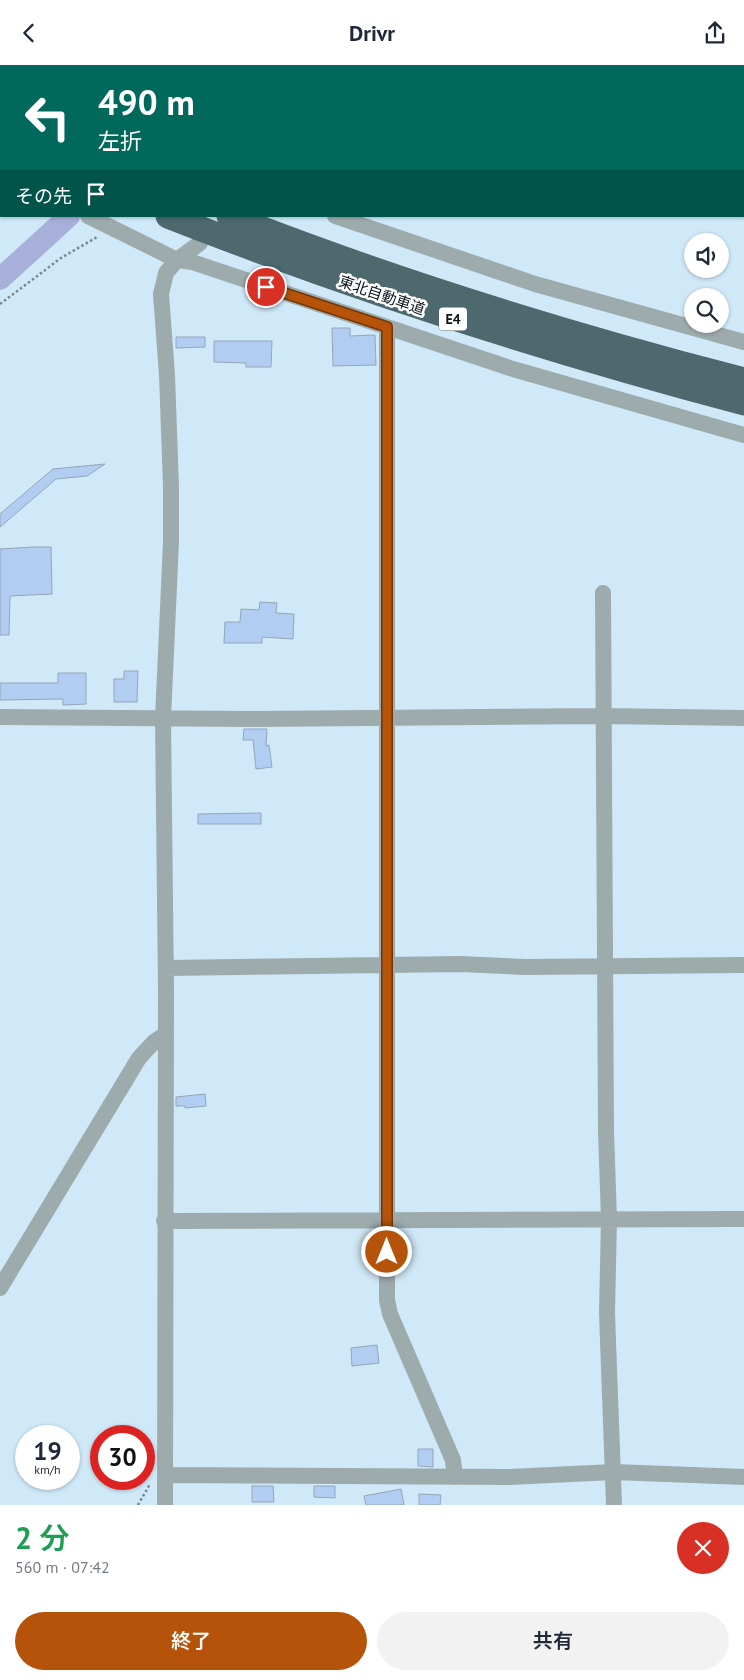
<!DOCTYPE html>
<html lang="ja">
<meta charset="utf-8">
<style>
body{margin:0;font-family:"PT Sans","Noto Sans JP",sans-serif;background:#f2f2f3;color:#1f2937;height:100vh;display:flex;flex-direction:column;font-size:19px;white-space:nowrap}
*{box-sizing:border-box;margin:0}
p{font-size:16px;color:#747a83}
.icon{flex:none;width:28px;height:28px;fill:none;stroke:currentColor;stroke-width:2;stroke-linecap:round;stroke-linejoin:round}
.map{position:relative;height:1440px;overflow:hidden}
.side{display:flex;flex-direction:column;background:#fff;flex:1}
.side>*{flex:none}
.hud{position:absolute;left:0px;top:0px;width:745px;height:152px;box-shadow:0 1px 4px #0004;background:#00695c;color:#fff;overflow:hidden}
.buttons{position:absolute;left:684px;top:168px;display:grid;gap:10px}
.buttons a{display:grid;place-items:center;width:45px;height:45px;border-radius:50%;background:#fff;box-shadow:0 1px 4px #0004;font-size:25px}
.speed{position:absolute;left:15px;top:1360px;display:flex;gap:10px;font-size:25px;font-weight:700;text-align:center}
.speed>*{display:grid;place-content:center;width:65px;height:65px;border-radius:50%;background:#fff;box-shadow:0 1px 4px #0004;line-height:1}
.speed small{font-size:12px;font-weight:400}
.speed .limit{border:8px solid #d22;background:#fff;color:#111}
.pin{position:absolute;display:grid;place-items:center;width:42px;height:42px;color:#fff;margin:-21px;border:2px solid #fff;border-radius:50%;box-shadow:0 1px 5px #0007}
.me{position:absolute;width:55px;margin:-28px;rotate:0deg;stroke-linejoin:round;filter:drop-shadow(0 0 4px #0008)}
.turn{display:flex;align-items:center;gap:18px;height:105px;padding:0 15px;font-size:22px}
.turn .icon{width:65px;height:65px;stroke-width:2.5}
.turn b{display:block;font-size:35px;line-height:42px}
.then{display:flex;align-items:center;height:48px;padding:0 15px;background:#0003;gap:10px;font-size:19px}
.round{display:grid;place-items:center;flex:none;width:52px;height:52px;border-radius:26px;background:#f2f2f3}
.summary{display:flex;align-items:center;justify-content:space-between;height:85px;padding:0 15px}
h1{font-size:30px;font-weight:600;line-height:38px;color:#1e9e55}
.action{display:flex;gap:10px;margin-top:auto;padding:10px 15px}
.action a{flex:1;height:58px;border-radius:30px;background:#b45309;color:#fff;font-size:20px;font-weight:600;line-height:58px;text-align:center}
.action a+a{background:#f2f2f3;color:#1f2937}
header{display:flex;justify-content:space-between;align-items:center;height:65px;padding:0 15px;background:#fff;font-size:22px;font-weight:600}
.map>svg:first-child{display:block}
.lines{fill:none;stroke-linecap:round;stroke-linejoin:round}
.river{stroke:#a8afd8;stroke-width:22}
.building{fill:#b1cef2;stroke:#95a4b8}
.path{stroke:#778993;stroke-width:2.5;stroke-dasharray:2.5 2.5;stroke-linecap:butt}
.minor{stroke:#9eabad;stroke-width:16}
.highway{stroke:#4d696e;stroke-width:25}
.route-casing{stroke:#753606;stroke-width:12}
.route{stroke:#b45309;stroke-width:9}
.labels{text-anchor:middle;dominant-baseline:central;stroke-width:5;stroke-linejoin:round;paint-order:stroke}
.shield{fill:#fff;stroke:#545a5d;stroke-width:1}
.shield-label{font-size:14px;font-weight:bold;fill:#0b1418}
.street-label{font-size:15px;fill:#0b1418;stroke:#fff}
</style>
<header><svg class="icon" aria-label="back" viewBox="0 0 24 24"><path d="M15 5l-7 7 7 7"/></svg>Drivr<svg class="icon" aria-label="share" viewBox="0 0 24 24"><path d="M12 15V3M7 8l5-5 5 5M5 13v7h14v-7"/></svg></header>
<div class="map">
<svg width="744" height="1440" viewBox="0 0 744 1440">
<rect width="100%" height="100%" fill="#d0e9f8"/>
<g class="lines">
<path class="river" d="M9,0L11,1
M307,0L309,1
M185,1L188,0
M0,214L69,151"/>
</g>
<path class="building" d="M332,263H350V271L375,270L376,300L333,301Z
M176,272H205V282L176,283Z
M214,276H272L271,302H246V298L214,297Z
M105,399L87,411L56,414L0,462V449L53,404Z
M33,482H51L52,529L10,531L9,570H0V484Z
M260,537L277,538L276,548L294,549L293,574L262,572V578H224L225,557H240L241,544L259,545Z
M124,606H138L137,637H114V614H124Z
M58,608H86V639L63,640V634L0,635V618H58Z
M244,664H267L266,681L269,680L272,702L256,704L253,675H243Z
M261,748V759H198V749Z
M205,1029L206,1041L185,1043V1041H176V1032Z
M377,1280L379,1298L352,1301L351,1283Z
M418,1384H433V1402L418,1401Z
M252,1421H273L274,1437H252Z
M314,1421H335V1433L314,1432Z
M401,1424L404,1440H366L364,1431Z
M419,1429L441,1430L440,1440H419Z"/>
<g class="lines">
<path class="path" d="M441,0L446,1
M724,1V0
M0,239L61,193L97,172
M138,1440L150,1419"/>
<path class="minor" d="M335,1V0
M0,113L1,114
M88,151L177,195L192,197L513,304L744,370
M335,151L535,219L744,277
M387,262V1235L390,1249L453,1395L455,1412
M603,528L606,1067L609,1154L607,1248L614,1440
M0,652L249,654L602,651L744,653
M166,903L460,899L525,902L744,900
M164,1156L744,1154
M0,1223L139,993L154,977L166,969
M165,1410L509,1412L614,1407L744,1412
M165,1440L166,927L163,653L171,477V422L167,310L161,229L166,208L177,195L200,178"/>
<path class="highway" d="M0,52L1,53
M0,78L1,79
M168,151C356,225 548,286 744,338
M229,151C397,217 570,270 744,315"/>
</g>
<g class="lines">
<g class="route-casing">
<path id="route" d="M266,222L387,262V1187"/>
</g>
<use href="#route" class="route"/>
</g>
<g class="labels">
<rect class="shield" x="439" y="242.5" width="28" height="23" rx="4"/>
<g class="shield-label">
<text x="453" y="254">E4</text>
</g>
<g class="street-label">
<text transform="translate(382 230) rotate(19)">東北自動車道</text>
</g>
</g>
</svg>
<div class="buttons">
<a><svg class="icon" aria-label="sound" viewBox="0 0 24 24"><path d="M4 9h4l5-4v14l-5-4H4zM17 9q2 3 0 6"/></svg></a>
<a><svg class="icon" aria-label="search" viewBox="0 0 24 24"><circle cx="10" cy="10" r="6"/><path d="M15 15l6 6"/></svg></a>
</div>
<div class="speed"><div>19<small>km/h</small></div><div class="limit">30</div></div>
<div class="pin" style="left:266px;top:222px;background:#d93025"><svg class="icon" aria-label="arrive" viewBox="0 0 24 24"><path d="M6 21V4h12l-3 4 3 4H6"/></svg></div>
<svg class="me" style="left:387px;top:1187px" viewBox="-20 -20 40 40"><circle r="17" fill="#b45309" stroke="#fff" stroke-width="3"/><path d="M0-11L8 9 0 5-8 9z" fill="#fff"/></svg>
<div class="hud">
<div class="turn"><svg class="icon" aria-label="left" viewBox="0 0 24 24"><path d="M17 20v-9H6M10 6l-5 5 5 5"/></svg><div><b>490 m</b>左折</div></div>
<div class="then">その先<svg class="icon" aria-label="arrive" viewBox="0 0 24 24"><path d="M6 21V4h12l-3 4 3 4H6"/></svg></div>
</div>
</div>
<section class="side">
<div class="summary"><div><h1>2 分</h1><p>560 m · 07:42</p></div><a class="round" style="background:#d93025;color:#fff"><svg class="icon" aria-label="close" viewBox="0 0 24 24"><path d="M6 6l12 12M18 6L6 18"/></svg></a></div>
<div class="action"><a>終了</a><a>共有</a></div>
</section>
